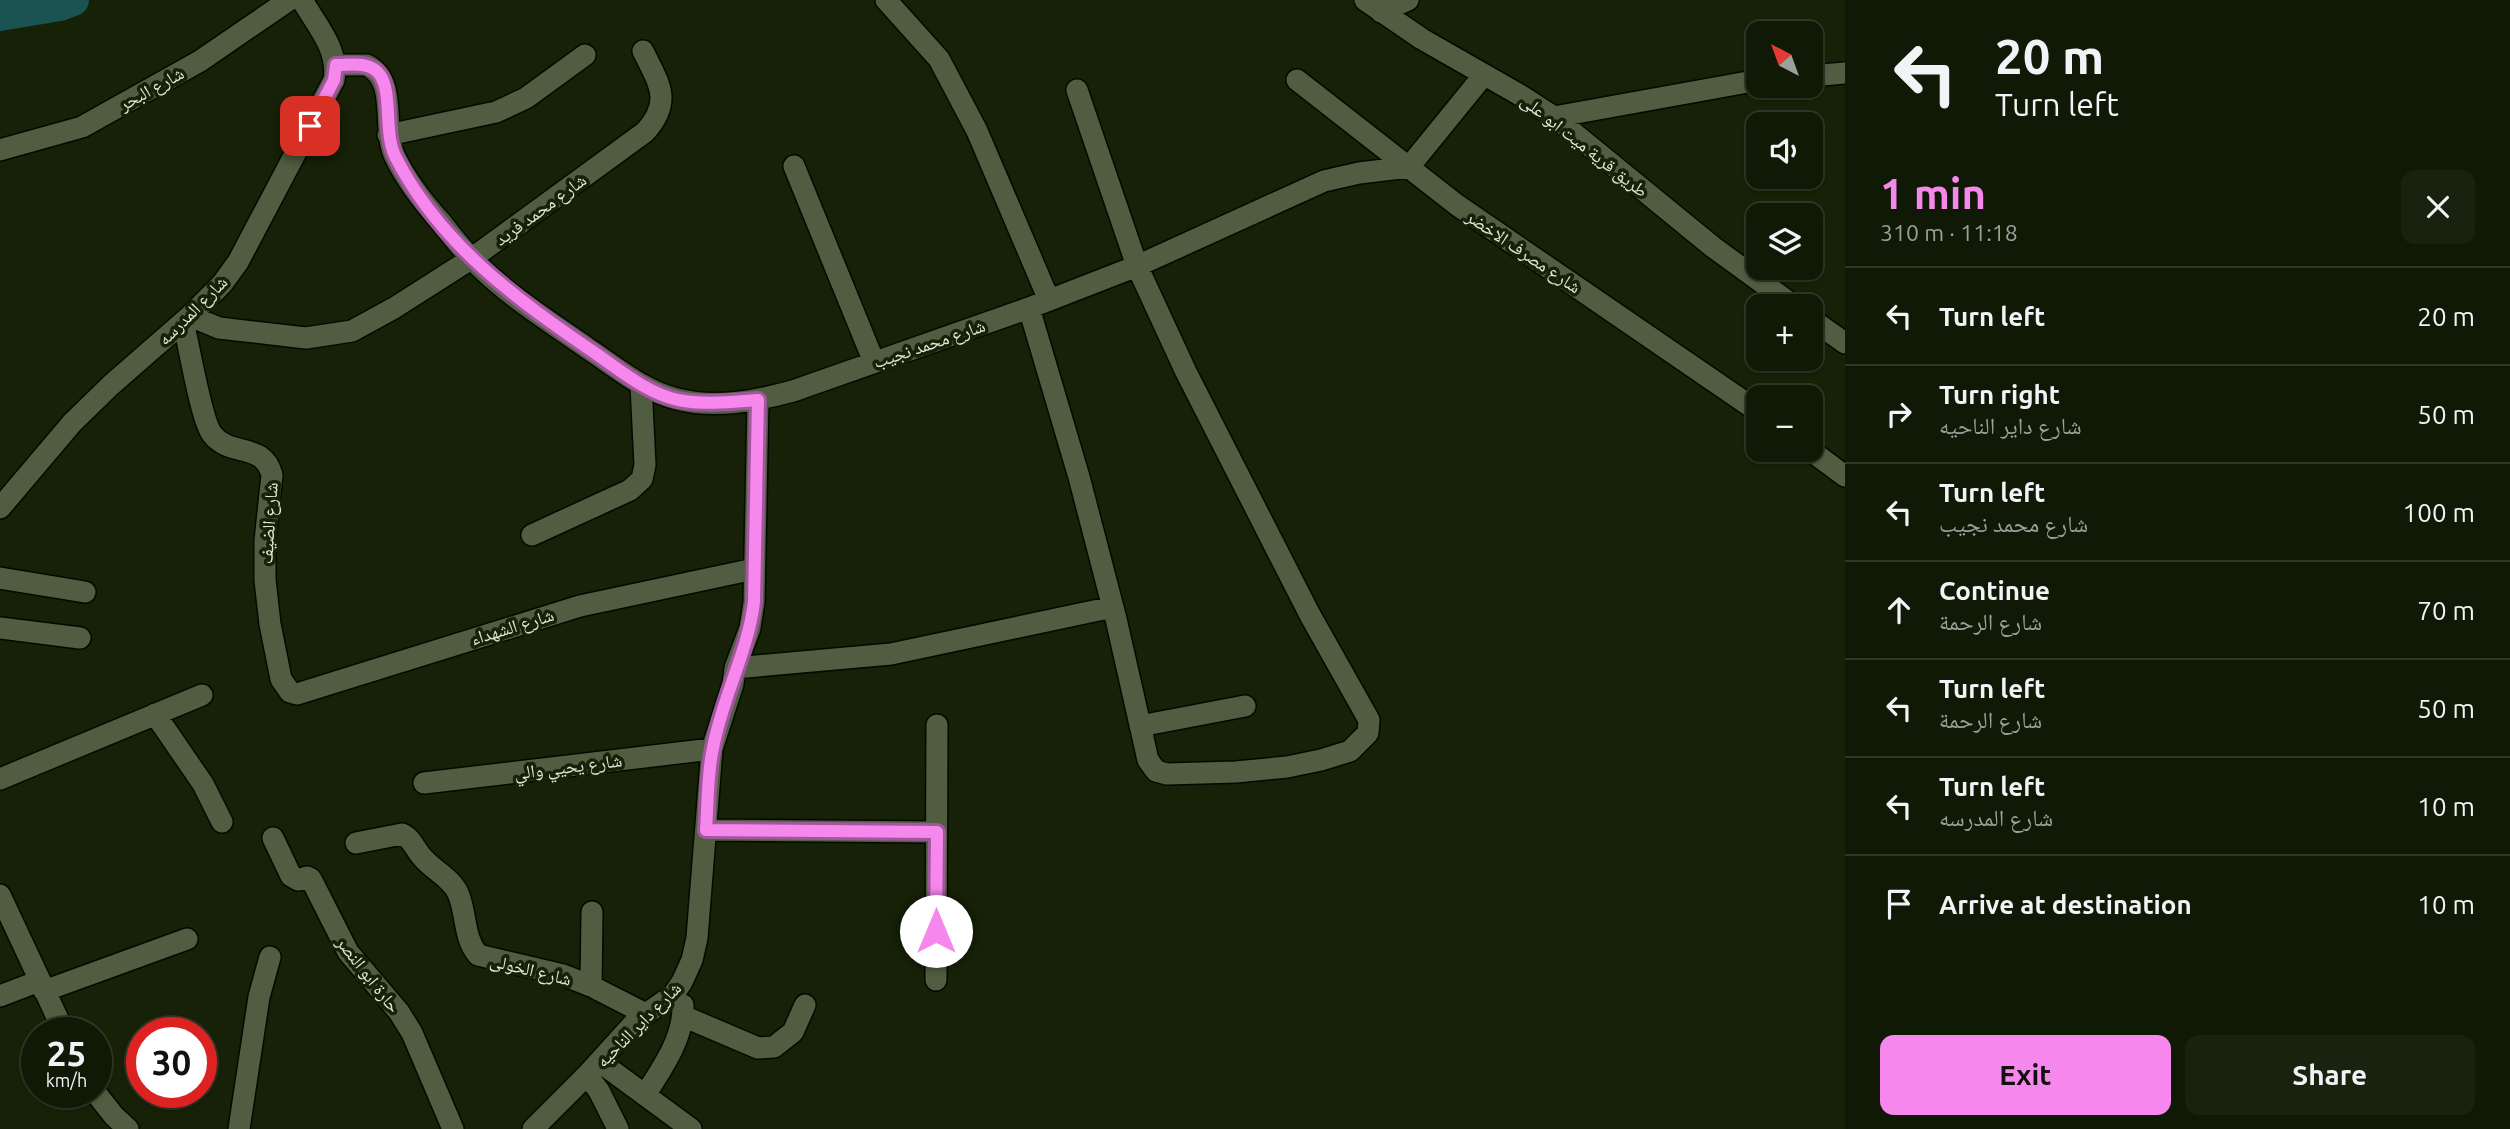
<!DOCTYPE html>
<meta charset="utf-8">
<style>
body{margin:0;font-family:Ubuntu,"Noto Naskh Arabic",sans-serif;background:#19220f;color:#f1f3f6;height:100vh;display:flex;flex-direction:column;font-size:26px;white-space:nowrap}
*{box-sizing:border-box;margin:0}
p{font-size:23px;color:#9ca09a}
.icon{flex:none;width:38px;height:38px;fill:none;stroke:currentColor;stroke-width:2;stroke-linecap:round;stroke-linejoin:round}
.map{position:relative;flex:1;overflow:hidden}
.sheet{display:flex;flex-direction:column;background:#101905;width:665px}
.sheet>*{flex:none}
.top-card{background:#101905;color:#f1f3f6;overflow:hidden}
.needle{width:46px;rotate:319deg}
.tools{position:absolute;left:1746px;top:21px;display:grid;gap:14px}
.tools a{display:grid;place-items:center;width:77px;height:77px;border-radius:14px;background:#101905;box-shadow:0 2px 5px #0004,0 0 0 2px #303827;font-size:35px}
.speed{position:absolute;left:21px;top:1017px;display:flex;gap:14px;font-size:35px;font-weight:700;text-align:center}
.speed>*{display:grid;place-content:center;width:91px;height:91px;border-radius:50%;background:#101905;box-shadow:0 2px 5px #0004,0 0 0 2px #303827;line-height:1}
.speed small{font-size:18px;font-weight:400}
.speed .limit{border:10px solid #d22;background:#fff;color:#111}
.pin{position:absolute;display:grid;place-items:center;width:60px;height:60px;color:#fff;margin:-30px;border-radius:14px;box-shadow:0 4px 10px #0006}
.me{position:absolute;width:77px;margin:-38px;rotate:0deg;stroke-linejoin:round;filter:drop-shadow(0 0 5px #0008)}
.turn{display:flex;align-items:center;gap:24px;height:147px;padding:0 35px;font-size:32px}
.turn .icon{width:91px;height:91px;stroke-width:2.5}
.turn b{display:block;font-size:49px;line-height:60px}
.round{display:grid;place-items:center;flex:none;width:74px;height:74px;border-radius:14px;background:#19220f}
.headline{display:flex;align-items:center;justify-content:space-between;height:119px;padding:0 35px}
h1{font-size:42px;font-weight:700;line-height:52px;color:#f688ed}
.button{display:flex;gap:14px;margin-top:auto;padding:14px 35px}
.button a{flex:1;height:80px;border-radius:14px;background:#f688ed;color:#111;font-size:28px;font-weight:700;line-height:80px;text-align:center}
.button a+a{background:#19220f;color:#f1f3f6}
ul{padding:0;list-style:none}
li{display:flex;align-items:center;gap:21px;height:98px;padding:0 35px;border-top:2px solid #303827}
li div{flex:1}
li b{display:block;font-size:26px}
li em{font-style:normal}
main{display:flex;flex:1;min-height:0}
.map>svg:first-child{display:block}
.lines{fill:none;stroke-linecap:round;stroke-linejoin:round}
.canal{stroke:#1b5352;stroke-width:32}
.street-casing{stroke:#030a00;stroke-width:24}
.street{stroke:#505d41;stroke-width:21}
.route-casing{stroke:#a0589a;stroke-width:18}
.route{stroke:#f688ed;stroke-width:12}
.labels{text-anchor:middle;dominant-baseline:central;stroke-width:7;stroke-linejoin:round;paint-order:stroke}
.street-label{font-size:18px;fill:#dfe8d7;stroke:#162107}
</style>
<main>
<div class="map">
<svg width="1845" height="1129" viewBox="0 0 1845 1129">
<rect width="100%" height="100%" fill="#162107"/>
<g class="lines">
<path class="canal" d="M0,15L60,5L73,0"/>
<g class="street-casing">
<path id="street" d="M886,0L939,59L977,131L1049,300
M1365,0L1422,39L1520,95L1554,117L1713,247L1794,306
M1381,12L1408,0
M336,65H367C399,82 381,128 395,157C407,182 423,202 441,222C451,235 461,248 472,259C506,295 549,321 590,350C617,368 644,391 677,399C715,409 756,401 793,391L1029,308L1137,266L1324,181L1359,173L1409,167L1483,76
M1811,76L1845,73
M1297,80L1457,205L1759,412
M1554,117L1759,80
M388,135L496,112L526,98L585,55
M0,150L82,127L200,61L289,0
M794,166L874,362
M1029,308L1079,477L1116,619L1148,760L1156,771L1167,774L1236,772L1287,767L1321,760L1350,751L1368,733L1369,720L1310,615L1186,372L1137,266L1077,90
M190,316L219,328L306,338L352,331L394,308L471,259L645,132C673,101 659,84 643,51
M1811,319L1845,343
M183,322C189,344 201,420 212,434C230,458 263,441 272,475L265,541V580L270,624L281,679L290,692L297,694L580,606L754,569
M1810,450L1845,476
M0,508L72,423L111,385L190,316L222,284L238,262L334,80C339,49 317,26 302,0
M532,535L630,490L642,479L645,465L641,385
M0,578L85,592
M0,628L80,638
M735,668L891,654L1113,607
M155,714L203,784L222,822
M1140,726L1245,706
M0,779L202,695
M424,783L712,749
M706,830L937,832
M273,838L291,876L298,880L307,877L311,879L348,952L399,1012L412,1033L453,1129
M356,843L402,834C412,838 415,850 423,858C433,870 451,878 458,893C467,914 463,937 478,955L563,975L591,986L646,1014
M0,895L64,1032
M936,980L937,725
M591,986L592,912
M44,991L187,939
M0,996L39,981
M683,1016L758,1048L774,1047L793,1032L805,1005
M600,1062L691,1129
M587,1075L599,1091L618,1129
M95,1092L114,1116L128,1129
M645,1095C662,1068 684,1038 683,1005
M239,1129L259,997L270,957
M533,1129L587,1075L636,1021L673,995L682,982L692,960L697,938L712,749L733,684L735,668L750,628L754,602L758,400"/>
</g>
<use href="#street" class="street"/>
</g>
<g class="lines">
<g class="route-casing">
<path id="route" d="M310,126L334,80L336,65C352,65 370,61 380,75C393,94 383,133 396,158C441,245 516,299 595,353C621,371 647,393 678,400C705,405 731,402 758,400L754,602C748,652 722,698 713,748C707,775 708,803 706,830L937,832L936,931"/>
</g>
<use href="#route" class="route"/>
</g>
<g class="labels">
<g class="street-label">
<text transform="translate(151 88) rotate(-29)">شارع البحر</text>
<text transform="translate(1585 145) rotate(38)">طريق قرية ميت ابو على</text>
<text transform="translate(540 209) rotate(-36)">شارع محمد فريد</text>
<text transform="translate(1524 251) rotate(34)">شارع مصرف الاخضر</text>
<text transform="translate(192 310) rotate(-45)">شارع المدرسه</text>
<text transform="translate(929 343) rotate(-19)">شارع محمد نجيب</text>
<text transform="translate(268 523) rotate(-86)">شارع الضيف</text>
<text transform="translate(512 626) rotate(-17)">شارع الشهداء</text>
<text transform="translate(568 766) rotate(-7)">شارع يحيي والي</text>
<text transform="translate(531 969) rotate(14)">شارع الخولى</text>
<text transform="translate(369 974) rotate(52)">حارة ابو النصر</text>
<text transform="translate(638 1024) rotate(-45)">شارع داير الناحيه</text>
</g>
</g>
</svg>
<div class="tools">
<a><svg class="needle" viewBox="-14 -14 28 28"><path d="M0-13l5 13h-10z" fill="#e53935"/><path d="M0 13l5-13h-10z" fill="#9ca09a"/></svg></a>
<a><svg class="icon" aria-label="sound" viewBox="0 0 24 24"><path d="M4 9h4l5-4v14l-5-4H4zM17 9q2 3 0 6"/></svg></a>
<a><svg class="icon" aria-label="layers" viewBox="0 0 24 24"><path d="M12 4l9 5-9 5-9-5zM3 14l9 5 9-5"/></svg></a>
<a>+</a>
<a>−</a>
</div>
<div class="speed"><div>25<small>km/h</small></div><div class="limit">30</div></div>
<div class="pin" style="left:310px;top:126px;background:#d93025"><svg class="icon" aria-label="arrive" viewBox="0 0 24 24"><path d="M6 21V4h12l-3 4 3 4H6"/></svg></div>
<svg class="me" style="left:936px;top:931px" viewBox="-20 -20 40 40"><circle r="19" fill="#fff"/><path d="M0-13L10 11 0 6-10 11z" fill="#f688ed"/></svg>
</div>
<section class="sheet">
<div class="top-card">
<div class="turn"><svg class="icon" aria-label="left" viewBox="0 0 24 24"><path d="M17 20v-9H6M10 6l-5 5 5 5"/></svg><div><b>20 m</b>Turn left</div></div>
</div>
<div class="headline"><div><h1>1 min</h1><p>310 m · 11:18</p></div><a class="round"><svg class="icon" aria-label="close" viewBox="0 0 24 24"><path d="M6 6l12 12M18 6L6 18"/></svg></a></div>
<ul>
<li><svg class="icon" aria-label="left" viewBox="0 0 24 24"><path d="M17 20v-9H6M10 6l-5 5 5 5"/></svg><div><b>Turn left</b></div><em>20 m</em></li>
<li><svg class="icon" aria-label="right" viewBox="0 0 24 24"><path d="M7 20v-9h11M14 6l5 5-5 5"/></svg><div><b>Turn right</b><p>شارع داير الناحيه</p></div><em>50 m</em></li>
<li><svg class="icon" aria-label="left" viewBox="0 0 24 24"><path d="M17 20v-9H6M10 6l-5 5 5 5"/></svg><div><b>Turn left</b><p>شارع محمد نجيب</p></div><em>100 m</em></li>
<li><svg class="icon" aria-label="ahead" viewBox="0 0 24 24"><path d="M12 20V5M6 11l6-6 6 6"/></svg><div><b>Continue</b><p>شارع الرحمة</p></div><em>70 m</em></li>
<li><svg class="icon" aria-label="left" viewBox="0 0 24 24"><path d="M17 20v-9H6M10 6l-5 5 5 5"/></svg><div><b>Turn left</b><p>شارع الرحمة</p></div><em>50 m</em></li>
<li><svg class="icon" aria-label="left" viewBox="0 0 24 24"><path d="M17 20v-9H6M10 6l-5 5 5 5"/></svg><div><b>Turn left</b><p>شارع المدرسه</p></div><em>10 m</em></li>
<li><svg class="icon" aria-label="arrive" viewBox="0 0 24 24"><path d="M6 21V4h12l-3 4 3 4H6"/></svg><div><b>Arrive at destination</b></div><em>10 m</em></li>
</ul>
<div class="button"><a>Exit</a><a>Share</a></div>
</section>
</main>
